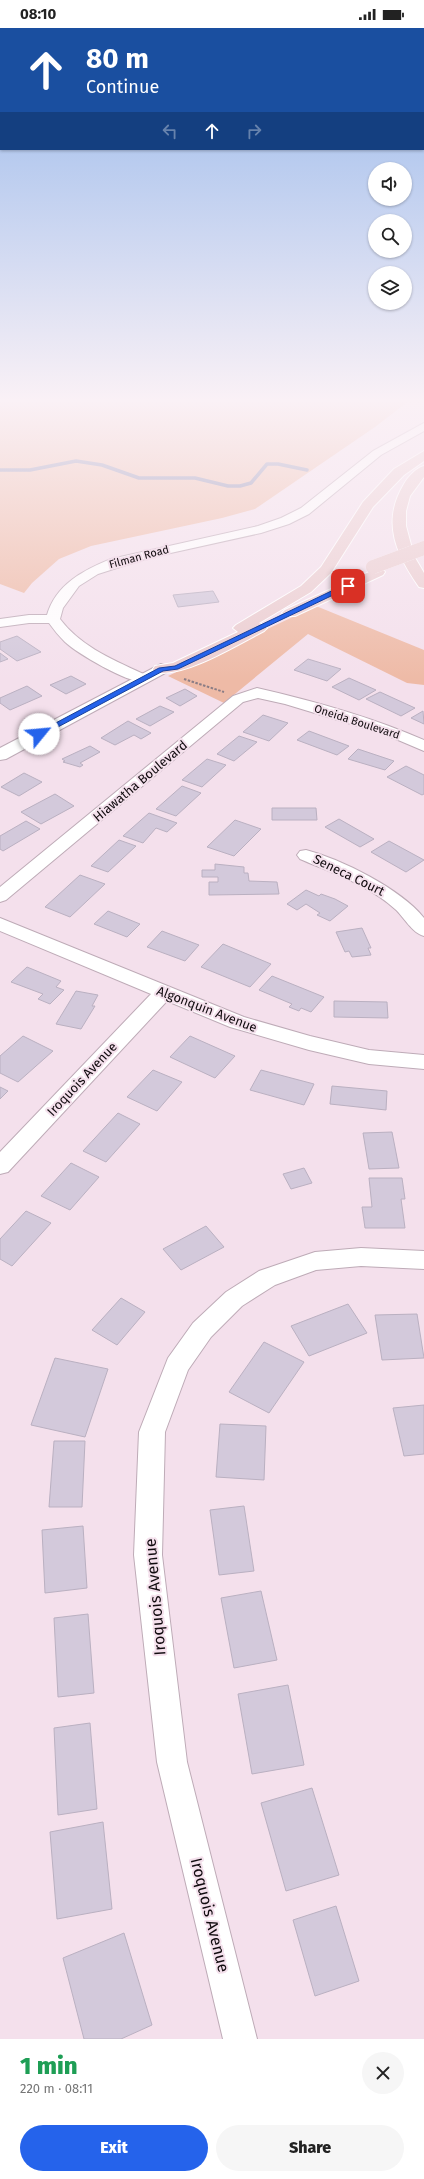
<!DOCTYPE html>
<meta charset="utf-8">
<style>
body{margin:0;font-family:"Fira Sans",sans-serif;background:#f6f6f6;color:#222;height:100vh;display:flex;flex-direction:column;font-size:15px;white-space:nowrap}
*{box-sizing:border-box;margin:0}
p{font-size:13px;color:#767676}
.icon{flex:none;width:22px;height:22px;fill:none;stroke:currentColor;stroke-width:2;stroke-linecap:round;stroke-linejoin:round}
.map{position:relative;height:2011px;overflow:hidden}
.side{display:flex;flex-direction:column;background:#fff;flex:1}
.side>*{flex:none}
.hud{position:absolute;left:0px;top:0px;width:424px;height:122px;box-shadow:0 1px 3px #0004;background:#1a4fa0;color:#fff;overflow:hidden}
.buttons{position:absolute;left:368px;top:134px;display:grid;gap:8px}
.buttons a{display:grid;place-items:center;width:44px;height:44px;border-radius:50%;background:#fff;box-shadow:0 1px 3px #0004;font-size:20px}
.pin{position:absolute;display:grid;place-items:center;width:34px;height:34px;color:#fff;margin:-17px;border-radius:8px;box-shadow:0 2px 6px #0006}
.me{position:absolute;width:44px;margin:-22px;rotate:62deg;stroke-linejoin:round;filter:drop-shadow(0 0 3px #0008)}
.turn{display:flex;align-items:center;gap:14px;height:84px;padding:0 20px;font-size:18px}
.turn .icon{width:52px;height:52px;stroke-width:2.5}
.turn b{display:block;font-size:28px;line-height:34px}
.lanes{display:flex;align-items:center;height:38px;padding:0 20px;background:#0003;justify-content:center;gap:20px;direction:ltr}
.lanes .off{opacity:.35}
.round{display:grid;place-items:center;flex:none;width:42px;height:42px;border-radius:21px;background:#f6f6f6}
.summary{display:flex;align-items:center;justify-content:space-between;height:68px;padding:0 20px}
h1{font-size:24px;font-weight:800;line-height:30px;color:#1e9e55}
.button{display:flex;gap:8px;margin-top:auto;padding:8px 20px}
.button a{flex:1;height:46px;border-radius:24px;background:#2563eb;color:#fff;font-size:16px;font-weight:800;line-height:46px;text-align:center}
.button a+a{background:#f6f6f6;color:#222}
.status{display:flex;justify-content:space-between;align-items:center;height:28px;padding:0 20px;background:#fff;direction:ltr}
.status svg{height:11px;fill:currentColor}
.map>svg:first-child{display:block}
.green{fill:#eebaa6}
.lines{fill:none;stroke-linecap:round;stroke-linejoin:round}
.stream{stroke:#8687ac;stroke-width:3.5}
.building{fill:#d3c9db;stroke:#bab0c1}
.minor-casing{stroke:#beabb7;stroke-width:2}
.secondary-casing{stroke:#beabb7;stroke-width:2}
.motorway-casing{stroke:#fff;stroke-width:2}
.path{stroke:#8b7d85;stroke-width:2;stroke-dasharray:2.5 1.5;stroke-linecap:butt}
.minor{fill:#fff;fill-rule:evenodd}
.secondary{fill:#fff;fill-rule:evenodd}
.motorway{fill:#ebcdd0;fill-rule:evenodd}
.motorway-bridge-casing{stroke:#fff;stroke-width:14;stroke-linecap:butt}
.motorway-bridge{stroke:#ebcdd0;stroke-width:14}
.route{fill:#2563eb;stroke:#184099}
.labels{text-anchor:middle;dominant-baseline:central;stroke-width:4;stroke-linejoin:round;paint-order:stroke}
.far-street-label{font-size:11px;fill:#110b0f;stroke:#f4e0ec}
.street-label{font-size:13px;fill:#110b0f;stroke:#f4e0ec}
.near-street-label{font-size:16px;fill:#110b0f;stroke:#f4e0ec}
</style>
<div class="status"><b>08:10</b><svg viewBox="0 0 49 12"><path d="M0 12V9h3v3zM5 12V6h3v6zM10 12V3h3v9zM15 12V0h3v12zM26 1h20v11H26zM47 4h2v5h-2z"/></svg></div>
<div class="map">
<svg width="424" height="2011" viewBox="0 0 424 2011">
<rect width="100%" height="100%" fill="#f4e0ec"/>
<path class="green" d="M0,372H410L375,399L255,481L222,490L91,518L59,531L32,555L24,565L0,556Z
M316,578L424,622V657L407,655L308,606L224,675L168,648Z"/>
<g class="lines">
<path class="stream" d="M0,442H30L76,433L102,437L139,450H195L228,458H240L251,455L267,436H278L307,442"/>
</g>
<path class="building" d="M213,563L219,574L178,579L173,567Z
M17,608L41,624L17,633L0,621V614Z
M0,625L8,631L0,634Z
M308,631L341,641L327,653L294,642Z
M71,648L86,656L66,666L50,657Z
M349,650L376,662L359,672L332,659Z
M27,658L42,668L10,682L0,675V670Z
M185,661L197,668L180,678L166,670Z
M380,664L415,680L401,688L366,671Z
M160,678L174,684L150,698L136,691Z
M423,683L424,696L411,690Z
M263,687L288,695L269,713L243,704Z
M128,693L151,705L141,711L134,707L115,717L101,710Z
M309,703L349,718L337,727L297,712Z
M239,708L257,714L234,733L217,726Z
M90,718L100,724L80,735L83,737L80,739L63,734L65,733L62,731Z
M358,721L394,733L385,742L348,731Z
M207,731L226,737L202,759L182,752Z
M406,738L424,747V766L422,767L387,749Z
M24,745L42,754L19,768L1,759Z
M182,758L201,765L176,788L156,781Z
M55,766L74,778L41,796L21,784Z
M272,780H316L317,792H272Z
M149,785L177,795L167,804L156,800L143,815L123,808Z
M339,791L374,811L360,819L325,799Z
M235,792L261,801L234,828L207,819Z
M26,793L40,801L3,823L0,821V808Z
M119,812L136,818L108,844L91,838Z
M389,813L424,832L406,844L371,824Z
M215,836L244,839V845H248L249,853L277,854L279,866L209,867V854H218V849H202V842H215Z
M80,847L105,856L70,889L45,879Z
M306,862L319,868L321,866L335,871L348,878L330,893L317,887L320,885L306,876L297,882L287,876Z
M108,883L140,896L127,909L94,896Z
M362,900L371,920H368L371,927L352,929L349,923L345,924L336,904Z
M162,903L199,917L185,933L147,919Z
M223,916L271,936L250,959L201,939Z
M27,939L61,953L56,959L64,962L50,976L38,971L43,966L11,954Z
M272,948L324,969L311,984L301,980L299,983L289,979L292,976L259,962Z
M76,963L98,967L92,978H95L81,1001L56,996Z
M334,973L387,974L388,990L334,989Z
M23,1008L53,1023L18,1054L0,1045V1028Z
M190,1008L235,1028L215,1050L170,1029Z
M153,1042L182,1054L157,1083L127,1069Z
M261,1042L314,1056L304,1077L250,1062Z
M332,1058L387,1063L386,1082L330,1076Z
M0,1059L8,1063L0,1071Z
M118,1085L140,1096L106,1134L83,1123Z
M392,1104L399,1140L369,1141L363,1105Z
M71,1135L99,1149L70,1182L41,1168Z
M304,1140L312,1155L291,1161L283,1146Z
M369,1150H402L405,1171H401L405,1200H365L362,1179H372Z
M26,1183L51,1195L12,1238L0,1231V1211Z
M206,1198L224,1219L181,1242L163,1221Z
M121,1270L145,1284L117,1317L92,1302Z
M348,1276L367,1305L309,1328L291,1298Z
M417,1286L424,1330L382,1332L375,1287Z
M264,1314L304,1334L269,1385L229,1364Z
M55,1330L108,1341L85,1409L31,1397Z
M424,1377V1426L404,1428L393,1380Z
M220,1396L266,1398L264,1452L216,1449Z
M54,1413H85L82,1479H49Z
M244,1478L254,1543L219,1547L210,1482Z
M83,1498L87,1560L45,1565L42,1502Z
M261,1563L277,1632L234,1640L221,1570Z
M88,1586L94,1665L58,1669L54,1590Z
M288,1657L304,1737L252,1746L238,1666Z
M90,1695L97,1781L58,1787L54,1700Z
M312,1760L339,1847L286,1863L261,1775Z
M103,1794L112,1881L57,1891L50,1804Z
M336,1878L359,1953L315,1968L293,1892Z
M124,1905L152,1997L121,2011H84L63,1930Z"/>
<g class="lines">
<g class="minor-casing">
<path id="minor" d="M424,395V403L381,427L309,486L289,496L261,505L148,530L98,546L79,558L63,580L60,591C82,620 116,633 148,648L150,651L148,654C132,658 78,626 65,614C59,608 54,602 49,595H29L0,599V591L29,587H47C56,556 84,542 111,531L258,498L281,490L301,480L373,423Z
M257,660C314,673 371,689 424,712V723L384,706L285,676L258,670L243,674L6,872L0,874V859L233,668Z
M306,822C341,831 401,861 424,890V908C412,905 404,889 395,881C369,857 332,845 300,831L297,827L300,823Z
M0,890L244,989L310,1008L369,1022L424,1027V1041L369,1036L309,1022L230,999L167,973L8,1144L0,1146V1124L151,966L0,903Z
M361,1220L424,1223V1241L361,1238L316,1242L275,1257L242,1278L211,1309L188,1342L165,1404L162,1527L187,1734L257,2011H223L157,1734L134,1527L139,1404L168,1330L193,1295L226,1264L259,1243L315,1224Z"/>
</g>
<g class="secondary-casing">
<path id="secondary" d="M161,636L167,638L169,641L167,644L6,731L0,732V720Z"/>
</g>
<g class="motorway-casing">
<path id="motorway" d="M424,423V433L404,447L373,479L331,545L311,564L259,595L264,597L267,600L264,603C239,616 182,651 155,644L153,641L155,638L173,635L238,604L233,600L236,597L301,558L321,539L363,474L394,441Z
M424,438V449L410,468L406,483V498L414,528L424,545V560L419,559C396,526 381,494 404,456C408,449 416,440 424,438Z
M378,540L383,541L385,544L383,547L295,588H285L282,585L285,582Z"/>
</g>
<path class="path" d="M184,651L224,664"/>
<use href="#minor" class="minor"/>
<use href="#secondary" class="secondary"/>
<use href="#motorway" class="motorway"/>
<g class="motorway-bridge-casing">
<path id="motorway-bridge" d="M373,539L424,520"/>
</g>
<use href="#motorway-bridge" class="motorway-bridge"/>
</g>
<linearGradient id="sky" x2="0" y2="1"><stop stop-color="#95b7eb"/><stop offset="0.57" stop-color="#faf1f6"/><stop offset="1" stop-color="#faf1f6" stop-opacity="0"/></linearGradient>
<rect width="424" height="654" fill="url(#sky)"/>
<path class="route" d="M346,556L352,558L178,641L163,643L41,708L35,706L159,640L175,638Z"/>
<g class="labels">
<g class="far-street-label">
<text transform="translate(139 529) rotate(-15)">Filman Road</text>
<text transform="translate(357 694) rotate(18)">Oneida Boulevard</text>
</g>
<g class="street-label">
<text transform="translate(140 753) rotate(-40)">Hiawatha Boulevard</text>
<text transform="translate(349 847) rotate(26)">Seneca Court</text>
<text transform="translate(207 981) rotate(21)">Algonquin Avenue</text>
<text transform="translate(82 1051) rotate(-47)">Iroquois Avenue</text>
</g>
<g class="near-street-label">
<text transform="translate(155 1569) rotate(-95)">Iroquois Avenue</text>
<text transform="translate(210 1887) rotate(76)">Iroquois Avenue</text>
</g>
</g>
</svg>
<div class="buttons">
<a><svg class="icon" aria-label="sound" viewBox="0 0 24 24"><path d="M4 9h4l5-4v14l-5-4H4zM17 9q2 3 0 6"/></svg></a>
<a><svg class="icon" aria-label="search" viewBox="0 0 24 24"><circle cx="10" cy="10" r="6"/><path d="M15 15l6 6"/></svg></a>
<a><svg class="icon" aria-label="layers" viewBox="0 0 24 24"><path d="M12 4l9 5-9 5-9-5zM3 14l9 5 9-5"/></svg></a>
</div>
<div class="pin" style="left:348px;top:558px;background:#d93025"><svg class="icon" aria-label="arrive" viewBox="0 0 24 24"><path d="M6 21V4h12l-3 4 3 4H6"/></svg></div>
<svg class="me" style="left:39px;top:706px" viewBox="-20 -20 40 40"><circle r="19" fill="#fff"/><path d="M0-13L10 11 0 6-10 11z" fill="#2563eb"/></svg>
<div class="hud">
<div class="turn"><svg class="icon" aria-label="ahead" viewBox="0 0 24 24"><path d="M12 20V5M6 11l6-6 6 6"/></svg><div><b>80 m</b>Continue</div></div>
<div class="lanes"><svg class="icon off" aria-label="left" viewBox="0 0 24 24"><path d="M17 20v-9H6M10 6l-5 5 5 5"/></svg><svg class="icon" aria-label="ahead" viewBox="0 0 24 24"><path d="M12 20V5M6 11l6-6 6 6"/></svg><svg class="icon off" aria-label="right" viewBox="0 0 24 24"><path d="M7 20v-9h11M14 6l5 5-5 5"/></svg></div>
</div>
</div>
<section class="side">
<div class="summary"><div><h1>1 min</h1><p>220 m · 08:11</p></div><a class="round"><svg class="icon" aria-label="close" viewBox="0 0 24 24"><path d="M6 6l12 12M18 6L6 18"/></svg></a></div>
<div class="button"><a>Exit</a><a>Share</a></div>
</section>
